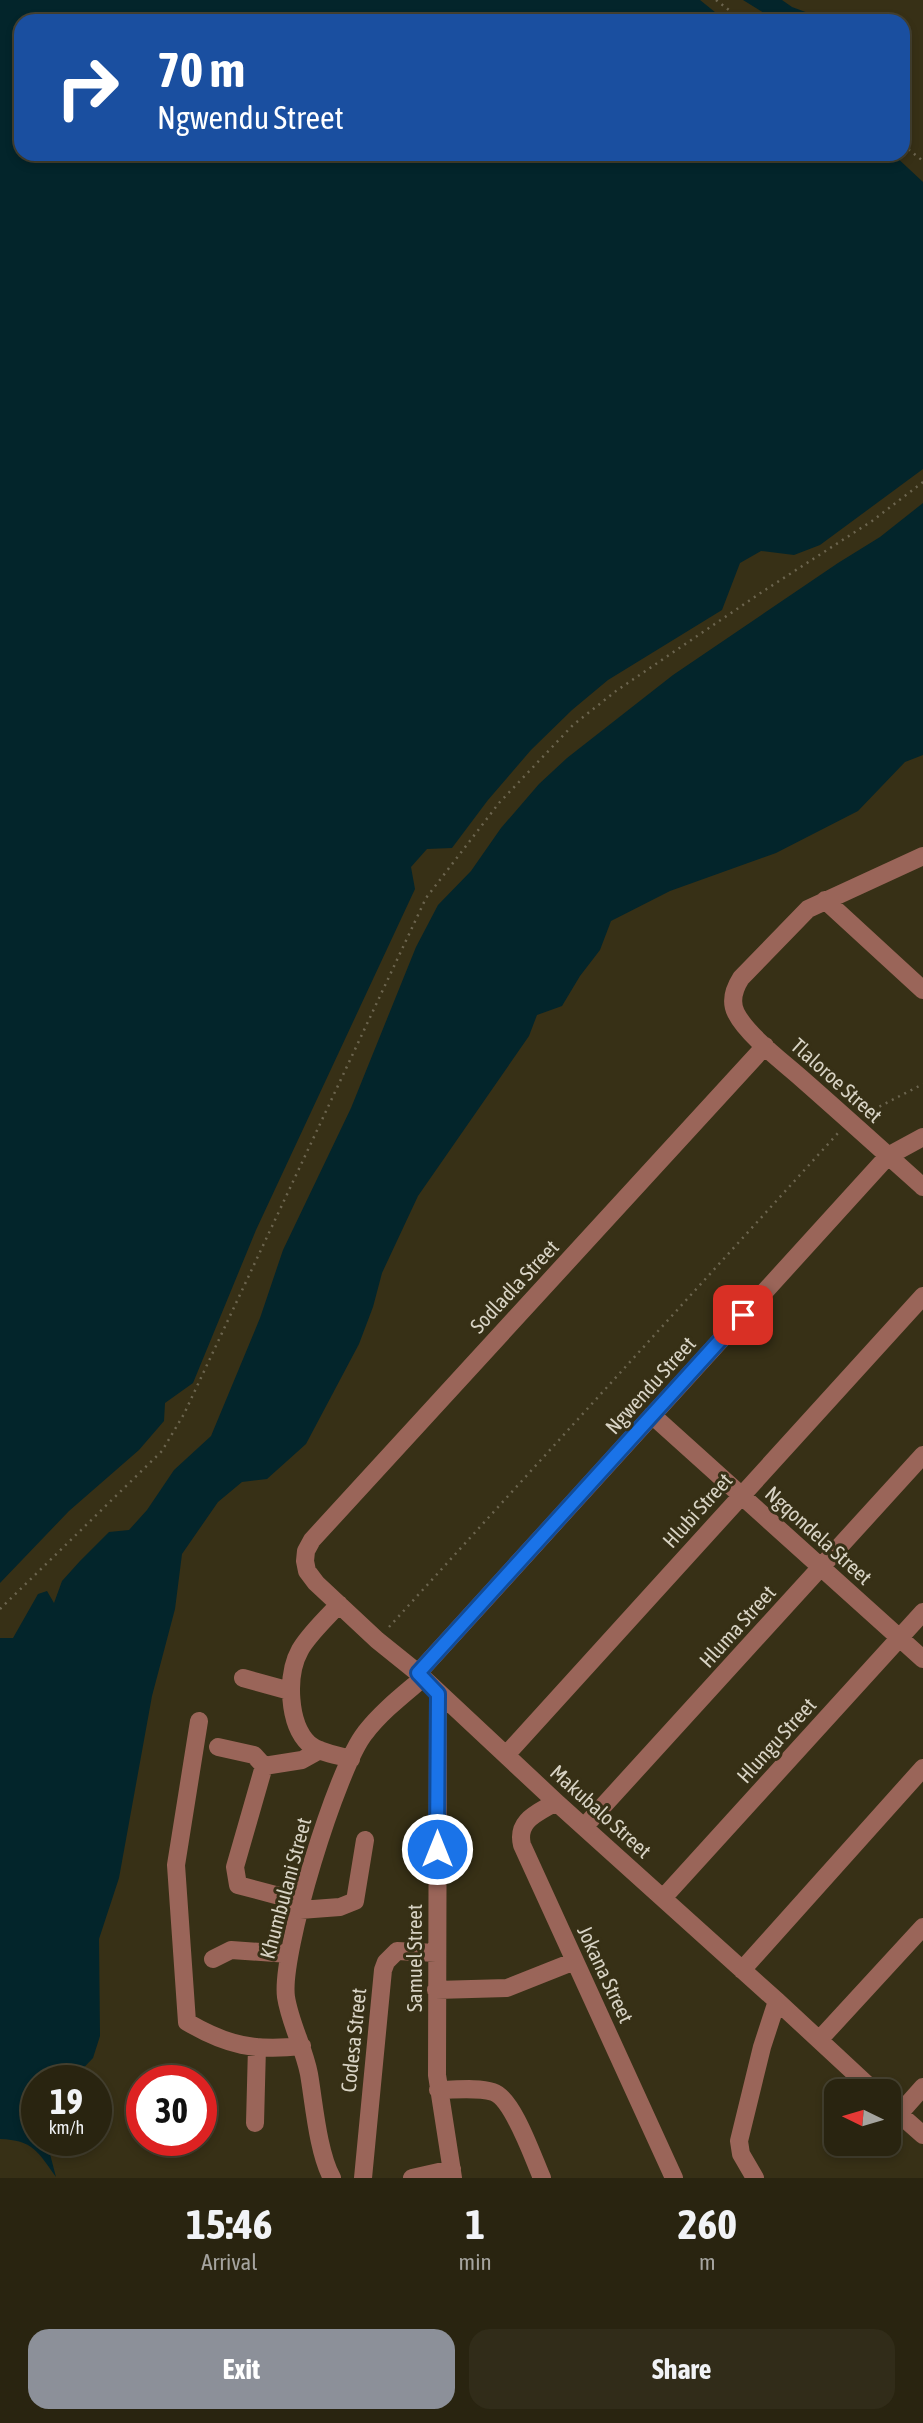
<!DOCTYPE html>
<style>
body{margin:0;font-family:"Asap Condensed",sans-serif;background:#312c19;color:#f1f3f6;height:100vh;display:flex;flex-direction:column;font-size:26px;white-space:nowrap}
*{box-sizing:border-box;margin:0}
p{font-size:23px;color:#a5a49f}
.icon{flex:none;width:38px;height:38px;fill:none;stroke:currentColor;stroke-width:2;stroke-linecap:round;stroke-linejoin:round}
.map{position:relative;height:2178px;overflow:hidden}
.details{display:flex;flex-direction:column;background:#292410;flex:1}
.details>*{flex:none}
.hud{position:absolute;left:14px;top:14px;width:896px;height:147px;border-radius:21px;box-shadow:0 4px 10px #0003,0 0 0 2px #454130;background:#1a4fa0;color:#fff;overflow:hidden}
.needle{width:46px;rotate:275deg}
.controls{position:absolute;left:824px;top:2079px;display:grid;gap:14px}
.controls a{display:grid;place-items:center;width:77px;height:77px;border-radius:14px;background:#292410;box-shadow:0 4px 10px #0003,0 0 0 2px #454130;font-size:35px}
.speed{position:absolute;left:21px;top:2065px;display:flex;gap:14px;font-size:35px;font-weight:700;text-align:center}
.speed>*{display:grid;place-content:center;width:91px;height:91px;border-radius:50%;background:#292410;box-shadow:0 4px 10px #0003,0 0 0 2px #454130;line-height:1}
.speed small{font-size:18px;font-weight:400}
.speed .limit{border:10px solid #d22;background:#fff;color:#111}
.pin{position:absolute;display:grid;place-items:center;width:60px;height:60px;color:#fff;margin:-30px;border-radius:14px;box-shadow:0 4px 10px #0006}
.me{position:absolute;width:77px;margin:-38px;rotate:0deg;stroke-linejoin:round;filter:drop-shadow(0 0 5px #0008)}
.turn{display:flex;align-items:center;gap:24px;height:147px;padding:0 28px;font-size:32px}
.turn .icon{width:91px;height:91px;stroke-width:2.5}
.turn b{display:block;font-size:49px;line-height:60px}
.eta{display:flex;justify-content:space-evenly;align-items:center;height:119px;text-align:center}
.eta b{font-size:42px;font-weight:700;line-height:49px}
.button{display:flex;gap:14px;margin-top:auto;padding:14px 28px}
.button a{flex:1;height:80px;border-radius:21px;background:#8c9099;color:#fff;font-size:28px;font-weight:700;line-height:80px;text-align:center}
.button a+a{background:#312c19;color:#f1f3f6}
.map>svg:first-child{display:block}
.water{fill:#03252b}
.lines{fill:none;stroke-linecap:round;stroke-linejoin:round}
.path{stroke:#6c654f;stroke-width:2.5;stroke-dasharray:2 5;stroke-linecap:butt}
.minor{stroke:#9a6559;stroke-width:18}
.route-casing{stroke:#114b97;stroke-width:18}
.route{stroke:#1a73e8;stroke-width:12}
.labels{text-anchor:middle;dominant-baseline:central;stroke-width:6;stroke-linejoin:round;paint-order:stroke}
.street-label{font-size:21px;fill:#d8d3c4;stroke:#373016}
</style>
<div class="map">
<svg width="923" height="2178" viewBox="0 0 923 2178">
<rect width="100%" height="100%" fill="#373016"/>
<path class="water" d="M0,0H700L726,21H21V154H893L923,182V469L820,545L794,555L761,551L740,563L722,610L608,680L572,710L531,750L488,800L452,848L427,849L411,867L415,889L256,1230L193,1383L165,1403L164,1421L139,1450L69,1511L0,1583Z
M743,0H782L792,7L811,14L806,21H777Z
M923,503V755L905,762L858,811L776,853L670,891L611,921L600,950L580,976L562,1006L537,1015L529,1036L418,1196L382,1273L373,1307L359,1344L306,1444L267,1479L242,1482L218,1502L182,1554L175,1609L152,1696L119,1878L99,1939L100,2036L93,2058L71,2081H37V2140H52L50,2154L56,2177C38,2152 33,2140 0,2139V1638H13L38,1594L47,1591L54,1603L62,1581L80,1561L109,1532L129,1530L147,1510L174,1470L211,1436L260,1318L283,1250L351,1108L416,947L438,905L471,871L501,828L539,784L567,758L673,675L838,563L880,537Z"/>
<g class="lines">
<path class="path" d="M716,0L743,21
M903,145L923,161
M867,1113L923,1084
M0,1609L162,1451L184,1414L426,898L499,803L573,725L616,691L762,592L872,521L923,482
M389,1627L839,1132"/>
<path class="minor" d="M923,856L808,909L741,978C734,989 730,1001 736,1013C747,1035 783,1062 801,1078C842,1114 883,1151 923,1187
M825,900L923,990
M765,1046L312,1540L306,1551L305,1561L307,1571L316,1583L377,1640L418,1673L556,1802L777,2001L874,2091
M652,1415L923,1659
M339,1604C327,1618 309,1634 300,1650C286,1675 288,1724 309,1744C319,1753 338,1755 351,1759
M418,1673L888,1156L923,1137
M243,1678L290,1691
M438,1694L437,2075L453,2178
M199,1721L176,1865L187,2022C228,2046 254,2051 302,2046
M218,1747L254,1755L264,1766
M506,1755L923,1296
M556,1802C538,1813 516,1820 522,1845L674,2178
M584,1827L923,1455
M663,1898L923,1612
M302,1902L238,1885L235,1867L264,1766L302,1760L320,1750
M300,1910L340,1907L355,1901L365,1840
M213,1959L231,1950L289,1954
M742,1970L923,1768
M436,1990L507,1988L575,1961
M819,2040L923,1927
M438,2090C455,2090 477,2087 493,2092C513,2098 533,2158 542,2178
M889,2105L923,2135
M899,2114L923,2087
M255,2123L257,2047
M332,2178C318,2153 314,2103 309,2074C304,2048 290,2023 286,1997C280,1953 337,1768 365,1733C381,1712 403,1695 423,1678
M363,2178L383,1970L386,1962L397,1951L436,1953
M412,2178L452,2169
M755,2178L741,2154L739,2141L762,2047L777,2001"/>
</g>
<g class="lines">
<g class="route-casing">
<path id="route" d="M437,1849L438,1694L418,1673L743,1315"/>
</g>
<use href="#route" class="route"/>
</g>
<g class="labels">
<g class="street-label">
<text transform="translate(837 1080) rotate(42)">Tlaloroe Street</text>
<text transform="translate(514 1286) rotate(-47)">Sodladla Street</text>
<text transform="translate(650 1385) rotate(-48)">Ngwendu Street</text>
<text transform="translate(697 1510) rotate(-48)">Hlubi Street</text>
<text transform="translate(819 1535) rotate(42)">Ngqondela Street</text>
<text transform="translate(737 1626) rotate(-48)">Hluma Street</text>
<text transform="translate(776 1740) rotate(-48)">Hlungu Street</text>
<text transform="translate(601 1811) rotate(42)">Makubalo Street</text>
<text transform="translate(285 1888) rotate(-75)">Khumbulani Street</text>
<text transform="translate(414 1958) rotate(-90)">Samuel Street</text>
<text transform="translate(606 1974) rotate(65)">Jokana Street</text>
<text transform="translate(353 2040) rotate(-84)">Codesa Street</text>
</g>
</g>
</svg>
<div class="controls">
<a><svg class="needle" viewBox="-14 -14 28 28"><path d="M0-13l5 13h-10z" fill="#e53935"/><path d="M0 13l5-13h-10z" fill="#a5a49f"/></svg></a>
</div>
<div class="speed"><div>19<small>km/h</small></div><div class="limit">30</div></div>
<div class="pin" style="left:743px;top:1315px;background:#d93025"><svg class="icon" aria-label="arrive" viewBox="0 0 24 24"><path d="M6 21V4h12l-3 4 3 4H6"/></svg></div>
<svg class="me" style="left:437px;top:1849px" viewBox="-20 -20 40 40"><circle r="17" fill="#1a73e8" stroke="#fff" stroke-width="3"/><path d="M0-11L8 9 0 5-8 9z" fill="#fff"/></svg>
<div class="hud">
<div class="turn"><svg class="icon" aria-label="right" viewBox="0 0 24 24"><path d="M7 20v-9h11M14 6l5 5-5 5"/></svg><div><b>70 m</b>Ngwendu Street</div></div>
</div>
</div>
<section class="details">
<div class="eta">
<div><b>15:46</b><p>Arrival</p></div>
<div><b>1</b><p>min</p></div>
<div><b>260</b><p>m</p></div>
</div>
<div class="button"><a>Exit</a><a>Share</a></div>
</section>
